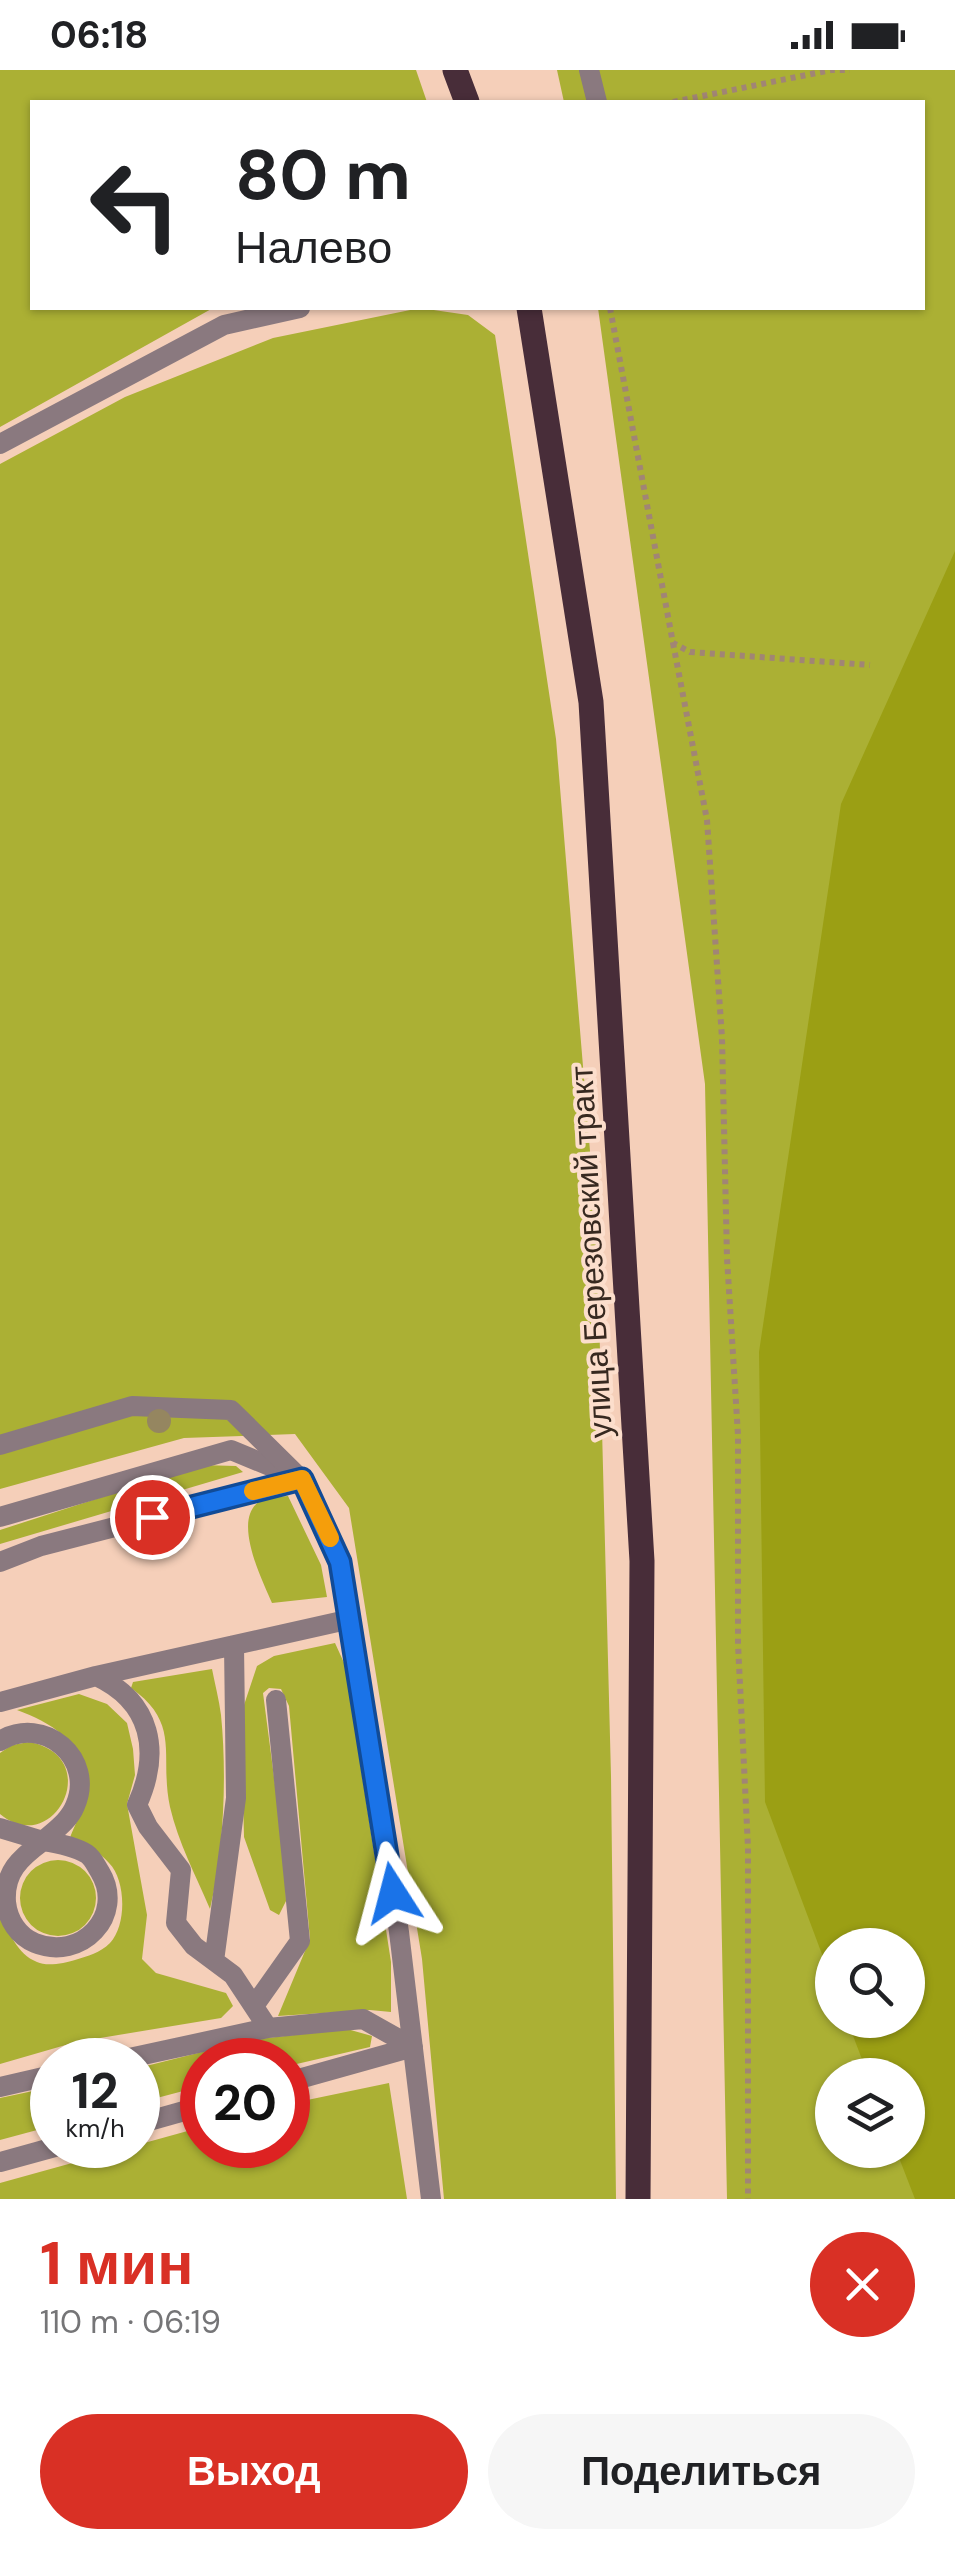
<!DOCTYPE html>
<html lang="ru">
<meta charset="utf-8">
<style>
body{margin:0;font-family:"DM Sans",sans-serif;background:#f6f6f6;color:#202124;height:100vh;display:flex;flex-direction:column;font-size:38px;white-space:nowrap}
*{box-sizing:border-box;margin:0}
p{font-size:32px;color:#757577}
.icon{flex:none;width:55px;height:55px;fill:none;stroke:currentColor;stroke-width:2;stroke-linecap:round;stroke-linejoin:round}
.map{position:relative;height:2129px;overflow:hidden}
.details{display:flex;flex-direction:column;background:#fff;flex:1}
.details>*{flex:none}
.guide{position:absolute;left:30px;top:30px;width:895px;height:210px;border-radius:0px;box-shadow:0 2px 8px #0004;background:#fff;color:#202124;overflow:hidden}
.buttons{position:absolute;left:815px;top:1858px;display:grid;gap:20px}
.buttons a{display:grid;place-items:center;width:110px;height:110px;border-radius:50%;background:#fff;box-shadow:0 2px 8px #0004;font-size:50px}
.speed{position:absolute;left:30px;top:1968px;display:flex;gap:20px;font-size:50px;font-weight:700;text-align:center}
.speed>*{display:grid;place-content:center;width:130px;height:130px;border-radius:50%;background:#fff;box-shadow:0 2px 8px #0004;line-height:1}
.speed small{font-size:25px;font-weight:400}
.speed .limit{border:15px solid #d22;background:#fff;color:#111}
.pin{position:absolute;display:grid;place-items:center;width:85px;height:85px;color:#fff;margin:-42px;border:5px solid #fff;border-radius:50%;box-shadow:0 2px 10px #0007}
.me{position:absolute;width:110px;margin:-55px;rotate:351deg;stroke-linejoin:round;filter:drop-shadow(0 0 8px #0008)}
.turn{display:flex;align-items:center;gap:35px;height:210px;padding:0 40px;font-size:45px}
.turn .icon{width:130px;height:130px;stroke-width:2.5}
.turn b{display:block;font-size:70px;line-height:85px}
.round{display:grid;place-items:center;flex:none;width:105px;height:105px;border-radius:52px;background:#f6f6f6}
.head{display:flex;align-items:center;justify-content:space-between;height:170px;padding:0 40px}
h1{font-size:60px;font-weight:700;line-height:75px;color:#d93025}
.cta{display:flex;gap:20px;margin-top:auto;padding:20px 40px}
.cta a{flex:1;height:115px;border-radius:60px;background:#d93025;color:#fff;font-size:40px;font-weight:700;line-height:115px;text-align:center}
.cta a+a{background:#f6f6f6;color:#202124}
.status{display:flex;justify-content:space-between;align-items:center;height:70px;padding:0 50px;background:#fff;direction:ltr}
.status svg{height:28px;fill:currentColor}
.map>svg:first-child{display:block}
.green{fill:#abb034;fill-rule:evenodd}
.forest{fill:#9b9f14}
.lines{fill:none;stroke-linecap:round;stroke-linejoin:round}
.path{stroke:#a18575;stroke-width:6;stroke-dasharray:5 5;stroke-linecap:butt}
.service{stroke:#8a797f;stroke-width:20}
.minor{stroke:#8a797f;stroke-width:20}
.primary{stroke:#482d39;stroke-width:25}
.tree{fill:#958660}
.route-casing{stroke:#114b97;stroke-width:25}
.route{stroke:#1a73e8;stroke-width:18}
.slow{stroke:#f59e0b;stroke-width:18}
.labels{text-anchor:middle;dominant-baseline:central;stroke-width:8;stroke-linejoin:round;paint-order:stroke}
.street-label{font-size:32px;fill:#372920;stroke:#fcdecc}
</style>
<div class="status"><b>06:18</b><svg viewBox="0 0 49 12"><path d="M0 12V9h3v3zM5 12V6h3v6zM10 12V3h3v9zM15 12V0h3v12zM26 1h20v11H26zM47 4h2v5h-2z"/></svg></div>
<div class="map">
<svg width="955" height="2129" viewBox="0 0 955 2129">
<rect width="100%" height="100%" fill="#f5cfb9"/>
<path class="green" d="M0,0H416L427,32H32V238H213L0,357Z
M557,0H955V2129H727L705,1014L598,238H922V32H564ZM832,1875H908V1950H832ZM832,2005H908V2080H832Z
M420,238L468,245L495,265L556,669L597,1166L611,1706L616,2129H444L422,1889L349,1438L295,1364L184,1368L0,1419V394L125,327L273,268Z
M201,1395L236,1396L243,1402L0,1474V1460Z
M288,1426L321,1495L327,1527L272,1533C263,1511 228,1444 264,1429C270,1426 281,1427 288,1426Z
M335,1573L345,1595L391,1892V1942L370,1940L278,1946L310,1869L289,1636L281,1619L269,1618L263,1623L285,1791L286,1831L279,1845L270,1840L244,1767L241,1644L257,1596L274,1586Z
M212,1599C215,1614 219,1630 221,1645C227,1705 224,1781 210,1839C196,1806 178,1772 170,1737C159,1686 182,1654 131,1618L133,1612Z
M79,1624L107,1634L127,1653L133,1679L135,1705L127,1734L147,1845L142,1889L156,1903L226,1923L233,1936L221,1948L76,1972L0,1994V1844C9,1862 17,1884 37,1892C47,1897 65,1893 75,1890C88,1886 100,1883 110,1873C127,1855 126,1810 109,1793C99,1781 84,1775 70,1768C75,1753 89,1731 87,1716C84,1673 53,1653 17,1640Z
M29,1672C106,1686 54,1789 0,1744V1683L12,1675Z
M20 1828a38 38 0 1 1 76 0a38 38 0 1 1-76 0Z
M347,1959L372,1966L370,1977L288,1996V1990H202V2016L138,2033V1998L250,1970Z
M389,2013L407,2129H0V2113L202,2057V2075H288V2034Z
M52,2017V2056L0,2070V2028Z"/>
<path class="forest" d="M955,481V2129H915L896,2080H908V2005H868L847,1950H908V1875H832V1911L765,1732L759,1282L841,734Z"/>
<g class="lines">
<path class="path" d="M673,32L831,0H850
M610,238L673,573L690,582L870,595
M673,573L707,750L722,968L727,1188L738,1365V1574L748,1777V2129"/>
<path class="service" d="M589,0L597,32
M0,1447L231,1380L301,1409L340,1492L351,1549L399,1862L431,2129
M0,1492L41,1476L301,1409
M96,1606C152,1632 161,1682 137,1735L148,1757L181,1800L176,1853L194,1876L233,1905L268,1958
M0,1632L96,1606L351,1549
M0,1671C44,1644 96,1689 75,1736C69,1751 54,1761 43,1771L0,1758
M43,1771C57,1773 74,1776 87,1784C93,1788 96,1796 100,1802C126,1845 81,1892 35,1873C18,1866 8,1850 6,1832C4,1802 20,1788 43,1771Z
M214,1891L236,1728L234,1575
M254,1936L300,1871L276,1630
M120,1990L268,1958L363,1949L413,1977
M288,2012L413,1977
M0,2017L52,2005
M138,2054L202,2036
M0,2092L62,2075"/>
<path class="minor" d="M0,374L224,255L300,238
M0,1375L132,1336L231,1340L301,1409"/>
<path class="primary" d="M455,0L467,32
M529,238L591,632L642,1491L638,2129"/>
</g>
<circle class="tree" cx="159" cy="1351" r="12"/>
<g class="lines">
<g class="route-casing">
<path id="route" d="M152,1447L302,1409L340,1492L393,1823"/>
</g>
<use href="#route" class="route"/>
<path class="slow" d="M253,1421L302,1409L330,1468"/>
</g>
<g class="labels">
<g class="street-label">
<text transform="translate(591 1182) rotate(-93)">улица Березовский тракт</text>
</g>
</g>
</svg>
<div class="buttons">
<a><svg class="icon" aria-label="search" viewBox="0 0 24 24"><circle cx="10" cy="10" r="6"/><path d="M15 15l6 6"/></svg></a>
<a><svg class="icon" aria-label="layers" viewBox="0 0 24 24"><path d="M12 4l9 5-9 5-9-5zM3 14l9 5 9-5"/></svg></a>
</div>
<div class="speed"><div>12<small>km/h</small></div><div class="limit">20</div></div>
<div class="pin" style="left:152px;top:1447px;background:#d93025"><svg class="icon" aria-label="arrive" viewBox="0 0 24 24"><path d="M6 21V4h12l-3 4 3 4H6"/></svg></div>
<svg class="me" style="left:393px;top:1823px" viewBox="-20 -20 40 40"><path d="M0-17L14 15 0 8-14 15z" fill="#1a73e8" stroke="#fff" stroke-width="4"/></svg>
<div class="guide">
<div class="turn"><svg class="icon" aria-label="left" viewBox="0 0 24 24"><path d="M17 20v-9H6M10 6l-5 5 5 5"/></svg><div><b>80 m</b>Налево</div></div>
</div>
</div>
<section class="details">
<div class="head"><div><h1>1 мин</h1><p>110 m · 06:19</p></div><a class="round" style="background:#d93025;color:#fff"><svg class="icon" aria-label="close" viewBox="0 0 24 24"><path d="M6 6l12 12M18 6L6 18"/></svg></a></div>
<div class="cta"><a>Выход</a><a>Поделиться</a></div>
</section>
